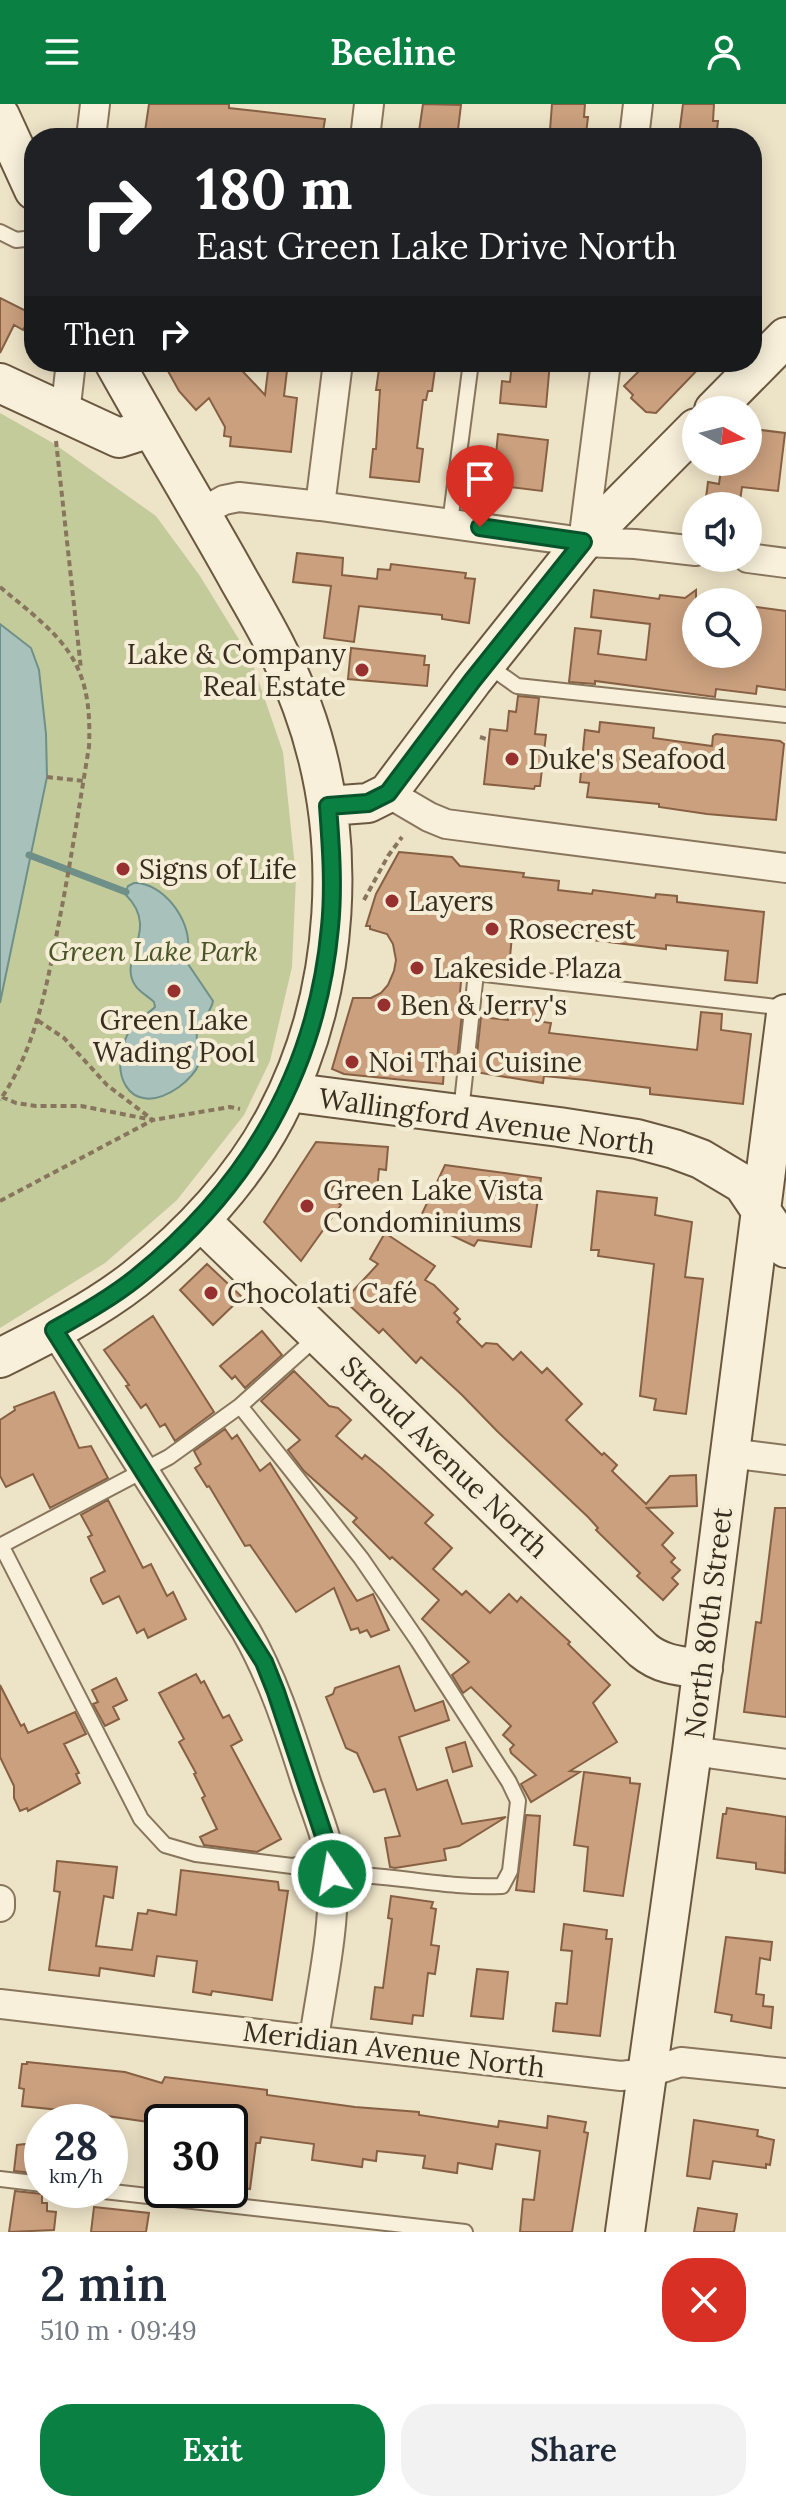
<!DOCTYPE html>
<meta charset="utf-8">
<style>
body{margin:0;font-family:Lora,serif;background:#f2f2f3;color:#1f2937;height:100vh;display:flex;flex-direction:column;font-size:30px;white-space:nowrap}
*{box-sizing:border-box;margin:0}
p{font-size:26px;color:#747a83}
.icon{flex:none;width:44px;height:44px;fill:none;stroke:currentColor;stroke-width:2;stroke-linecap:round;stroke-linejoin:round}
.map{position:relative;height:2128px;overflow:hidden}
.details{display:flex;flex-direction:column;background:#fff;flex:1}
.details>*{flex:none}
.guide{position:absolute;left:24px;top:24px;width:738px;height:244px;border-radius:32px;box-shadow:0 4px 20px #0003;background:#202124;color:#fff;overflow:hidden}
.needle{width:52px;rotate:97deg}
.tools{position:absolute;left:682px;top:292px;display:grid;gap:16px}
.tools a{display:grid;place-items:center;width:80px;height:80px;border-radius:50%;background:#fff;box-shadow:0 4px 20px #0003;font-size:40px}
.speed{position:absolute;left:24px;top:2000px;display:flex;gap:16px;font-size:40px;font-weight:700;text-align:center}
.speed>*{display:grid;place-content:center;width:104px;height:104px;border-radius:50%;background:#fff;box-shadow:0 4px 20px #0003;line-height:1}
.speed small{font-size:20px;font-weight:400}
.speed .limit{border:4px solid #111;border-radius:12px;background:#fff;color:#111}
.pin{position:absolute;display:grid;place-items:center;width:68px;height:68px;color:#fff;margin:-82px -34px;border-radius:50% 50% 50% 0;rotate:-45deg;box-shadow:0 0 8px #0007}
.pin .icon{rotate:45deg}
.me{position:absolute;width:88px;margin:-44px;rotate:348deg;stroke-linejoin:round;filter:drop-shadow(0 0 6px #0008)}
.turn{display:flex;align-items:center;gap:28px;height:168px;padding:0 40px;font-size:36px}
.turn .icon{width:104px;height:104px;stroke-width:2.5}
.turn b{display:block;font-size:56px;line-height:68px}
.then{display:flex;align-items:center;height:76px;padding:0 40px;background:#0003;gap:16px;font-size:30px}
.round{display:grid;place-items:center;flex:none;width:84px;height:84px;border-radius:32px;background:#f2f2f3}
.overview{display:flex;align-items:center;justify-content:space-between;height:136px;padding:0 40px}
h1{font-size:48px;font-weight:600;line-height:60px}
.button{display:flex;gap:16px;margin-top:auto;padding:16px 40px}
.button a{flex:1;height:92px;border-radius:32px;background:#0b8043;color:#fff;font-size:32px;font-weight:600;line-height:92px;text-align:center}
.button a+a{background:#f2f2f3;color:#1f2937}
header{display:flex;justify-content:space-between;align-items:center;height:104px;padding:0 40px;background:#0b8043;color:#fff;font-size:36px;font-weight:600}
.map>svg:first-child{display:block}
.green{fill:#c4cb9b}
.water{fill:#a8c1bb;stroke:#6f9089;stroke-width:2}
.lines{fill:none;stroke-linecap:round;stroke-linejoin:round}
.stream{stroke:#6f9089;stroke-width:7}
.building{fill:#caa07e;stroke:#876043;stroke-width:2}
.lane-casing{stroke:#88755d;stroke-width:18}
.street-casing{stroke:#88755d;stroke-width:32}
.secondary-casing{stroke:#6a5740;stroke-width:42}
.path{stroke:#88755d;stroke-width:4;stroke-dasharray:6 4;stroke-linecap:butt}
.lane{stroke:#f8f0da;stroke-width:14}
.street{stroke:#f8f0da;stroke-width:28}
.secondary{stroke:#f8f0da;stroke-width:38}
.route-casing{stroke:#07532c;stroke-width:20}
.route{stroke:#0b8043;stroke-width:14}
.poi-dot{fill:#96312f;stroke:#f5edd6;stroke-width:3}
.labels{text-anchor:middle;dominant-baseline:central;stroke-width:8;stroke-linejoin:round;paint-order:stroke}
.poi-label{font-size:28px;fill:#392d20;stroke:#f5edd6;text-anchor:start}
.park-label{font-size:28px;font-style:italic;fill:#485527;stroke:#f5edd6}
.street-label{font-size:28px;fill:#392d20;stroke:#f5edd6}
</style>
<header><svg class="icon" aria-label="menu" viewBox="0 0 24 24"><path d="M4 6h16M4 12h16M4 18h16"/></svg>Beeline<svg class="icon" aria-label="person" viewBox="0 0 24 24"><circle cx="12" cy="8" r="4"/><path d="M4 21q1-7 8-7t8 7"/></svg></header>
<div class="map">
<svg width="786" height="2128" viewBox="0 0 786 2128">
<rect width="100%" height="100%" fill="#ede3c7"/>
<path class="green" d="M0,309L53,339L156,412L200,472L251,555L283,648L296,773L292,863L270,957L244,1011L177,1096L105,1159L0,1224V899L47,672L31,544L0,520Z"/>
<path class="water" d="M0,520L31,544L39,566L46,630L47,673L0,899Z
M134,779C163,778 191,816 188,844C188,849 186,853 186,857L213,897C211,910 199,916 197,929C195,940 202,950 199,960C195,969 187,977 179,983C128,1019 104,964 132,923C137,915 148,910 155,903L154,898C148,892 139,888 135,881C117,854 162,826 125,790L128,782Z"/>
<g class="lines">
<path class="stream" d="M29,751L126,788"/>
</g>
<path class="building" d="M149,0H229V4L325,15L322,34H144Z
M423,0L461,1L457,34H418Z
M552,0H585L584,13H588L586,30L550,26Z
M683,0H714L713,17H718L716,34H684V32L679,31Z
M0,194L32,210L23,226L14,221L0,249Z
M163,258H234L265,291L269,258H288L284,292L297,294L291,348L230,342L231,333L224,332L225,323L209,294L196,306L179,287Z
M380,258H436L432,287H428L426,296H423L417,344L423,345L419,378L370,373L373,345H376L380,286H376Z
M512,258H550L546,303L500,299L502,277L510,278Z
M648,258H705L656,309L646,308L631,294L633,291L624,282Z
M753,325L785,329L778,387L742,383L740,397L728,396L727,402H705L708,378L719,380L721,365L731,366L732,358H748V339L752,340Z
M498,330L548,336L542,387L493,381Z
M297,449L343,454L342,471L377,475L378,465L390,466L391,460L466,469L465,474L475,475L469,519L442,515V511L359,502L354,538L324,534L331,482L293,478Z
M594,486L659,495L660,491L685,494L696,486V552L729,556L730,550H748V502L786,507V586L757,582L756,590L716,585L715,593L595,577V580L569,578L575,524L601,527L598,550L646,556L650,520L591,513Z
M351,544L425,552L424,561H429L427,582L348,575Z
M518,592L539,594L535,630L546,631L540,682H535L534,685L484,680L490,625L507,627L509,607L516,608Z
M600,618L654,624L653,634L712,642L713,632L716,630L780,637L784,640L776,716L707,710L659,703V700L587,693L589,679L580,678L585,626L599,628Z
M399,748L452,753L460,762L524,769L523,773L559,777L558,786L592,790L593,786L655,794L656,790L677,792V798L764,808L757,879L725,876L728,847L666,841V845L543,830L542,836L512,832L509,863L463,857L458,909L462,910L456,965H444L443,980L344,970L332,965L353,894H371L381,889L388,881L394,867L396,856L393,840L387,830L370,825V822H366L376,790Z
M510,899L545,904L543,918L551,919L549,929L697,946L701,908L722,910L721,926L751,930L743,1000L650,990V984L586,976L544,972L543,979L475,968L481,913L508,916Z
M316,1038L388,1043L386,1066L379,1065L377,1086L353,1084L337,1077L328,1092L341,1101L301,1157L264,1118Z
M445,1061L541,1074L531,1143L478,1136L474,1142L419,1116Z
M597,1087L657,1094L655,1111L692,1118L685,1173L703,1175L686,1310L654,1306L656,1295L640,1292L654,1160L598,1152L599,1146H591Z
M385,1129L435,1162L425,1176L434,1181L458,1205L454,1209L460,1215L457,1218L482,1243L486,1239L497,1240L513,1256L521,1248L542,1269L547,1264L582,1300L566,1316L602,1351L604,1349L617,1361L612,1367L646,1400L670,1372L696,1371L697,1402L647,1404L673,1429L662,1441L675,1454L671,1458L680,1466L672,1474L678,1480L663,1496L637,1472L640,1469L596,1426L598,1424L588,1413L497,1327L462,1291L421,1253L416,1259L383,1225L379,1229L348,1200L351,1197L348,1194L353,1187L378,1160L370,1155Z
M207,1160L242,1193L213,1221L180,1186Z
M153,1212L214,1308L175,1337L165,1320L160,1323L146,1300L141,1304L126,1282L129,1281L104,1246Z
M262,1227L282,1251L245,1284L235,1272L232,1275L220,1262Z
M294,1267L329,1302L338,1304L351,1316L336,1332L362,1355L365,1351L381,1364L433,1411L425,1419L452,1444L433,1465L462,1491L466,1487L490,1509L509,1490L517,1498L521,1493L570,1538L568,1540L610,1581L593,1599L617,1638L570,1667L580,1668L531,1698L521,1680L536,1671L511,1649L510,1645L514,1641L503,1631L511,1622L471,1583L463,1589L452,1571L469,1558L422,1515L439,1496L392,1453L390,1455L353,1418L357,1414L304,1367L288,1346L300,1336L261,1297Z
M54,1288L79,1344L91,1342L108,1374L50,1404L33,1370L6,1383L0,1372V1316L15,1306L14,1303Z
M225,1325L232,1335L237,1331L260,1367L270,1359L357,1497L373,1490L389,1526L371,1533L367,1526L360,1529L358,1524L351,1526L334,1484L296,1508L250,1441L245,1442L209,1382L207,1383L195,1364L201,1360L194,1347Z
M108,1396L143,1464L151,1460L167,1492L173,1488L186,1515L148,1534L144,1525L137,1529L119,1492L103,1500L91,1477V1474L105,1467L88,1433L92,1431L81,1411Z
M775,1404H786V1613L744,1608L756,1518L761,1519Z
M399,1562L415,1607L443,1597L449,1616L399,1633L417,1686L447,1676L462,1720L506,1713L459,1742L444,1745L446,1756L395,1764L390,1763L385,1734L400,1732L385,1685L374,1688L357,1649L346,1644L326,1593L333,1590L335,1584Z
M196,1570L201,1579L204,1577L223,1614L229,1611L242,1636L231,1642L281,1735L257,1748L204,1741L200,1733L217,1725L202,1694L205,1692L194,1670L196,1669L179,1638L184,1635L159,1589Z
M116,1574L127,1596L113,1603L119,1615L105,1622L93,1600L98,1598L92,1586Z
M0,1581L21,1622L24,1620L28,1629L75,1608L86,1630L64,1640L79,1669L76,1670L80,1679L28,1707L27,1704L20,1707L14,1694V1682L0,1653Z
M465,1638L472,1662L453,1668L446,1644Z
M584,1668L630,1674V1679L640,1680L623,1792L584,1787L588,1743L574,1741Z
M727,1704L786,1713L785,1769L756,1765V1759L717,1754L723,1710H726Z
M526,1711L540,1712L534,1788L516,1786Z
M57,1757L117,1763L113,1794L104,1792L96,1842L132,1846L138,1809L147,1810L148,1806L176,1811L181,1766L278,1778L279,1786L288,1787L272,1896L212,1887L211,1891L193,1888L197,1857L157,1852L154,1872L100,1864L99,1872L49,1866L60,1788L54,1787Z
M391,1792L433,1798L431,1804L436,1805L431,1841L439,1842L435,1870L428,1869L423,1912L413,1911L412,1920L371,1915L375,1883L383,1884L392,1815L388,1814Z
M564,1820L607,1826L606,1835H612L600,1932L553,1927L556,1899L567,1900L572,1847L561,1846Z
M726,1833L772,1838L770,1856L760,1854L756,1890L764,1891L763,1902L773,1903L771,1924L731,1917L732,1911L715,1908Z
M477,1865L508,1868L503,1915L471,1912Z
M27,1958L125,1968L162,1979L165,1973L267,1986V1991L355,2003L419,2008V2011L498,2023L499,2017L547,2024L548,2012L586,2018L584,2028L588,2029L572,2128H520L523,2095L534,2096L540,2047L496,2040L492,2065L458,2059L457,2069L423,2064L425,2052L377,2047L376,2057L363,2055L362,2063L312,2056L314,2040L261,2033L260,2039H256L250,2085L230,2082V2018L162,2020L100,2011L99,2018H86L77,2017L78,2008L22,2002L24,1985L19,1984L22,1960H27Z
M694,2016L758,2026L757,2032L774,2036L770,2061L766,2060V2064L713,2057L710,2075L687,2072Z
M25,2040L42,2042V2070L14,2067L17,2041Z
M15,2087L42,2090V2099H47V2107L56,2108L54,2126L9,2128Z
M94,2103L149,2109L146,2128H91Z
M698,2104L737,2110L734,2128H694Z"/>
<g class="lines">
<g class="lane-casing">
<path id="lane" d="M0,128L16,136L34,134
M450,419L471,258
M486,560L517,582L786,611
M461,1008L476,869L786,904
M240,1302L361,1454L418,1537L509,1678L518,1697L510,1767L502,1782C445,1785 389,1769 332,1770
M1,1441L141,1715L165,1741L196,1750L292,1762L330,1754
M0,1442L169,1353L240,1302L319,1231
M0,2075L42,2080
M95,2086L465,2128"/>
</g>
<g class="street-casing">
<path id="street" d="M91,34L95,0
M365,34L369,0
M634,34L638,0
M65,310L71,258
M320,402L338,258
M202,408L224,396L239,393L320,402L583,438L635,440L696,447
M583,438L606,258
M748,454L786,459
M388,689L429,713L446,720L786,764
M54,1226L246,1527C274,1576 290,1628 307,1681C317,1710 330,1740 332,1770C336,1820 321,1885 314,1935
M729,1349L786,1356
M692,1647L786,1660
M0,1796V1803
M0,1900L621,1972L647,1969L681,1958L786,1969"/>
</g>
<g class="secondary-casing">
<path id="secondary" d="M0,12L34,86
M0,279L119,334L150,324
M714,306L786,233
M328,702L368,699L388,689L472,577L583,438L696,324
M288,988L559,1023L637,1035L674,1045L701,1055L743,1080L786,1144
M200,1116L643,1546C661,1561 679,1562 703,1565
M0,1254C46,1231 94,1207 135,1175C191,1131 243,1075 276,1012C341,889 350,732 302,602C286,558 263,518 240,478C199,404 155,332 114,258
M625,2128L692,1647L786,910"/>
</g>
<path class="path" d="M56,337L81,565
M0,483C63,535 93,555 89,643C79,703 70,763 58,823C47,882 35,946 0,996
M480,633L489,636
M47,673L84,677
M364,796L388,752L402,733
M2,993L16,999L36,1002H81L153,1016L230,1003L240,1005
M0,1097L153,1016L107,981L64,934L37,916"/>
<use href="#lane" class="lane"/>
<use href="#street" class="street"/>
<use href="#secondary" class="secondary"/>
</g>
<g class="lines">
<g class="route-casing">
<path id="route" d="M332,1770L325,1735L276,1588L264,1558L54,1226C82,1210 111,1194 136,1174C248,1084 317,967 330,823C334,783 331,742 328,702L368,699L388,689L472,577L583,438L480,423"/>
</g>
<use href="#route" class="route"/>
</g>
<g class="poi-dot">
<circle cx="362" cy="566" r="8"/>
<circle cx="512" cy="655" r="8"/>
<circle cx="123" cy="765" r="8"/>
<circle cx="392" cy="797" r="8"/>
<circle cx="492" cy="825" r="8"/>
<circle cx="417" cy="864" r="8"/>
<circle cx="174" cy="887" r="8"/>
<circle cx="384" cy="901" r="8"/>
<circle cx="352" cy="958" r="8"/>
<circle cx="307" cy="1102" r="8"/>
<circle cx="211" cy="1189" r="8"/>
</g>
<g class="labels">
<g class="poi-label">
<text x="346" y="550" text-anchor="end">Lake &amp; Company<tspan x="346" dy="32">Real Estate</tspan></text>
<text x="528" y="655">Duke's Seafood</text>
<text x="139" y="765">Signs of Life</text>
<text x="408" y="797">Layers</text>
<text x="508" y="825">Rosecrest</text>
<text x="433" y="864">Lakeside Plaza</text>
<text x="400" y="901">Ben &amp; Jerry's</text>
<text x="174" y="916" text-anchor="middle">Green Lake<tspan x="174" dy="32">Wading Pool</tspan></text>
<text x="368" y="958">Noi Thai Cuisine</text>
<text x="323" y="1086">Green Lake Vista<tspan x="323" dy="32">Condominiums</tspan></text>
<text x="227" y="1189">Chocolati Café</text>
</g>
<g class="park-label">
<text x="153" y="847">Green Lake Park</text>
</g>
<g class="street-label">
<text transform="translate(487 1017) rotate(8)">Wallingford Avenue North</text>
<text transform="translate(445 1353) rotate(44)">Stroud Avenue North</text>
<text transform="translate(708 1519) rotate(-83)">North 80th Street</text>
<text transform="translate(394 1945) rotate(7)">Meridian Avenue North</text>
</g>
</g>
</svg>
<div class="tools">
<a><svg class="needle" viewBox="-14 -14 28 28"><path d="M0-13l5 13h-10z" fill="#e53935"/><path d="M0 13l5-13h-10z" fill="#747a83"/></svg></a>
<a><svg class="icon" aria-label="sound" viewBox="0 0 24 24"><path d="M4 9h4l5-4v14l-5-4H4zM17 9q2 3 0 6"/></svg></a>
<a><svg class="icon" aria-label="search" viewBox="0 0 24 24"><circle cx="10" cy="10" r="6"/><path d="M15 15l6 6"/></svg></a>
</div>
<div class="speed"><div>28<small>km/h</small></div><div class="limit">30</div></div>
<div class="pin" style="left:480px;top:423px;background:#d93025"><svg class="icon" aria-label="arrive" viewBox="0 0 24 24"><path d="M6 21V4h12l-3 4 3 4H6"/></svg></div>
<svg class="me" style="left:332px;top:1770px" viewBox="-20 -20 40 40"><circle r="17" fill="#0b8043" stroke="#fff" stroke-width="3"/><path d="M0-11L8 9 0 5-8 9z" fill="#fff"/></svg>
<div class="guide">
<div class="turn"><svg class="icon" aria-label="right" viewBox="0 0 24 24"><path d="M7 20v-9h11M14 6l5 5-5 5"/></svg><div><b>180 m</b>East Green Lake Drive North</div></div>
<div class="then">Then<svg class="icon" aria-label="right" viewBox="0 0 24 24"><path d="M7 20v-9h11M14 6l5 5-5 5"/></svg></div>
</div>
</div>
<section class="details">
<div class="overview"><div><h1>2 min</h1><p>510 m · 09:49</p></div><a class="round" style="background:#d93025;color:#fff"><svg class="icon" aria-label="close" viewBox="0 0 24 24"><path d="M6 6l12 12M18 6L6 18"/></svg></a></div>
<div class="button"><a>Exit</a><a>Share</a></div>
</section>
